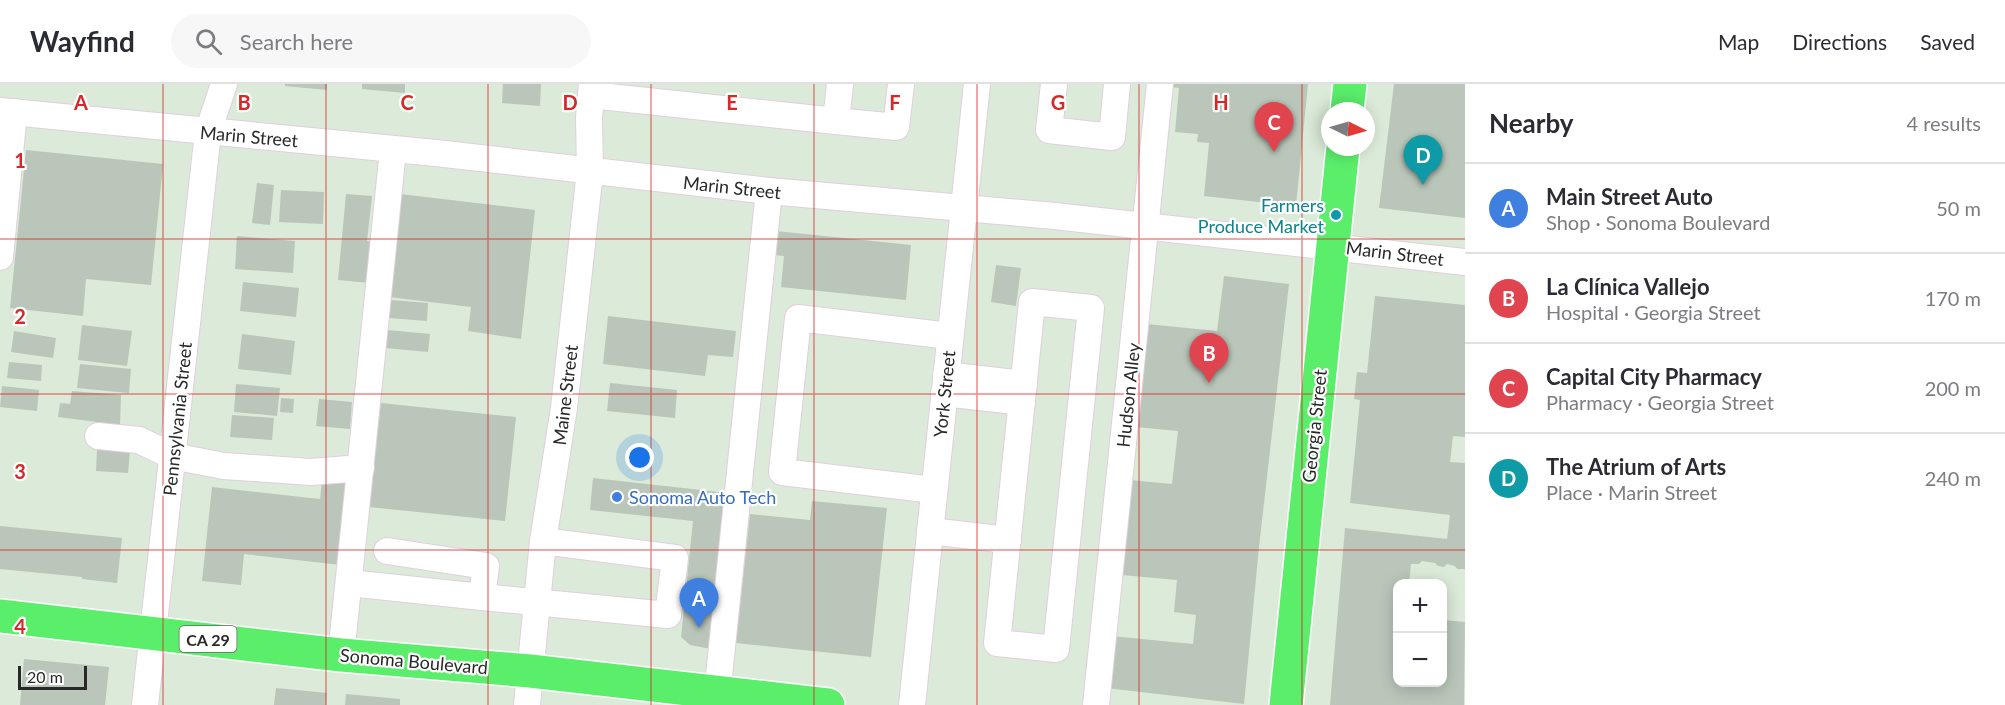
<!DOCTYPE html>
<html lang="en">
<head>
<meta charset="utf-8">
<style>
	:root { --surface:#fff; --page:#f7f7f7; --text:#2b2b33; --muted:#7c7c81; --line:#e1e1e2; --accent:#f739d8 }
	body { margin:0; font-family:Lato,sans-serif; background:var(--page); color:var(--text) }
	.controls { position:absolute; right:18px; bottom:18px; display:grid; overflow:hidden; border-radius:12px; box-shadow:0 3px 15px #0003 }
	.controls button { width:54px; height:54px; display:grid; place-items:center; padding:0; border:0; border-bottom:2px solid var(--line); background:var(--surface); color:var(--text); font:30px sans-serif }
	.compass { position:absolute; left:1321px; top:18px; width:54px; height:54px; border-radius:50%; background:var(--surface); box-shadow:0 3px 15px #0003; rotate:95deg }
	.scale { position:absolute; left:18px; bottom:15px; width:69px; box-sizing:border-box; padding-left:6px; border:3px solid #282828; border-top:0; font-size:16px; line-height:21px; white-space:nowrap; color:#282828; -webkit-text-stroke:4px #fff; paint-order:stroke }
	.you { position:absolute; left:640px; top:374px; width:21px; height:21px; margin:-15px; border:4px solid #fff; border-radius:50%; background:#1a73e8; box-shadow:0 0 0 9px #1a73e833 }
	.badge { display:grid; place-items:center; width:39px; height:39px; border-radius:50%; background:var(--accent); color:#fff; font-size:20px; font-weight:700 }
	.pin { position:absolute; translate:-50% -50px; filter:drop-shadow(0 2px 3px #0008) }
	.pin::after { content:''; position:absolute; top:32px; width:21px; height:18px; background:inherit; clip-path:polygon(0 0,100% 0,50% 100%) }
	.list { margin:0; padding:0; list-style:none }
	h2 { display:flex; justify-content:space-between; align-items:center; height:78px; margin:0; padding:0 24px; font-size:26px }
	h2 small { font-size:20px; font-weight:400; color:var(--muted) }
	.list li { display:grid; grid-template-columns:39px 1fr auto; gap:18px; align-items:center; box-sizing:border-box; height:90px; padding:0 24px; border-top:2px solid var(--line) }
	.list b { display:block; font-size:22px; white-space:nowrap }
	.list p { margin:0; font-size:20px; white-space:nowrap; color:var(--muted) }
	.list em { font-size:20px; font-style:normal; color:var(--muted) }
	.icon { flex:none; width:33px; height:33px; fill:none; stroke:currentColor; stroke-width:2; stroke-linecap:round; stroke-linejoin:round }
	.map { position:relative; flex:none; width:1465px; height:621px; overflow:hidden }
	header { display:flex; align-items:center; gap:36px; box-sizing:border-box; height:84px; padding:0 30px; background:var(--surface); border-bottom:2px solid var(--line) }
	header strong { font-size:28px }
	nav { display:flex; gap:33px; margin-inline-start:auto; font-size:21px }
	.search { width:420px; height:54px; background:var(--page); display:flex; align-items:center; gap:15px; box-sizing:border-box; padding:0 21px; border-radius:33px; color:var(--muted); font-size:22px }
	main { display:flex }
	aside { flex:1; background:var(--surface) }
	.map>svg:first-child { display:block }
	.building { fill:#bac6b9 }
	.lines { fill:none; stroke-linecap:round; stroke-linejoin:round }
	.minor-casing { stroke:#e1cfde; stroke-width:28 }
	.major-casing { stroke:#fff; stroke-width:36 }
	.minor { stroke:#fff; stroke-width:26 }
	.major { stroke:#5aee6b; stroke-width:33 }
	.grid { fill:none; stroke:#d62828; stroke-width:1.5; stroke-opacity:0.55 }
	.culture-dot { fill:#0f9aa8; stroke:#fff; stroke-width:2 }
	.shop-dot { fill:#3f7fe0; stroke:#fff; stroke-width:2 }
	.labels { text-anchor:middle; dominant-baseline:central; stroke-width:4.5; stroke-linejoin:round; paint-order:stroke }
	.shield { fill:#fff; stroke:#686868; stroke-width:1.5 }
	.shield-label { font-size:16px; font-weight:bold; fill:#282828 }
	.street-label { font-size:18px; fill:#282828; stroke:#fff }
	.culture-label { font-size:18px; fill:#0d838f; stroke:#fff; text-anchor:end }
	.shop-label { font-size:18px; fill:#366cbe; stroke:#fff; text-anchor:start }
	.grid-label { font-size:20px; text-anchor:middle; font-weight:bold; fill:#d62828; stroke:#fff; stroke-width:4.5; stroke-linejoin:round; paint-order:stroke }
</style>
</head>
<body>
<header>
<strong>Wayfind</strong>
<div class="search"><svg class="icon" aria-label="search" viewBox="0 0 24 24"><circle cx="10" cy="10" r="6"/><path d="M15 15l6 6"/></svg>Search here</div>
<nav><a>Map</a><a>Directions</a><a>Saved</a></nav>
</header>
<main>
<div class="map">
<svg width="1465" height="621" viewBox="0 0 1465 621">
	<rect width="100%" height="100%" fill="#dbead9"/>
	<!-- building -->
	<g class="building">
		<polygon points="285,0 327,0 327,6 285,2"/>
		<polygon points="362,0 405,0 405,9 362,5"/>
		<polygon points="503,0 541,0 540,22 502,19"/>
		<polygon points="1170,0 1308,0 1296,122 1204,112 1209,59 1197,58 1198,50 1175,48 1179,4 1170,3"/>
		<polygon points="1394,0 1465,0 1465,134 1379,124"/>
		<polygon points="26,66 163,80 151,201 86,195 83,232 10,224"/>
		<polygon points="257,99 274,101 270,141 252,139"/>
		<polygon points="281,106 324,108 323,140 279,138"/>
		<polygon points="346,110 372,112 367,157 376,158 371,199 338,196"/>
		<polygon points="400,110 535,126 521,255 468,247 471,223 389,213"/>
		<polygon points="776,147 911,161 906,216 781,203 784,172 774,171"/>
		<polygon points="237,152 295,157 293,189 235,185"/>
		<polygon points="996,181 1021,184 1016,222 991,218"/>
		<polygon points="1224,192 1289,200 1259,463 1244,620 1106,604 1111,552 1193,560 1196,531 1174,528 1177,496 1122,491 1130,396 1172,400 1178,347 1136,343 1147,240 1217,247"/>
		<polygon points="243,198 299,204 296,233 240,227"/>
		<polygon points="1375,212 1465,221 1465,353 1453,352 1450,378 1465,379 1465,485 1457,485 1455,482 1447,480 1444,483 1438,482 1435,479 1422,477 1419,480 1411,480 1409,500 1398,500 1398,598 1443,598 1443,536 1465,538 1464,621 1330,621 1345,444 1447,455 1450,431 1350,419 1360,316 1354,315 1357,288 1367,289"/>
		<polygon points="391,216 428,219 427,237 389,234"/>
		<polygon points="608,232 736,247 733,273 708,271 705,292 603,280"/>
		<polygon points="82,241 132,247 127,282 78,276"/>
		<polygon points="388,246 430,250 428,268 386,264"/>
		<polygon points="14,247 56,254 53,274 11,268"/>
		<polygon points="242,250 295,257 291,291 238,285"/>
		<polygon points="9,278 42,281 41,297 7,294"/>
		<polygon points="80,280 131,285 129,309 77,304"/>
		<polygon points="610,299 677,306 675,334 607,327"/>
		<polygon points="236,300 280,304 277,332 234,328"/>
		<polygon points="2,302 39,306 37,327 0,323"/>
		<polygon points="72,307 121,311 120,341 58,333 60,319 70,320"/>
		<polygon points="281,314 294,315 293,329 280,328"/>
		<polygon points="319,315 352,318 350,345 316,342"/>
		<polygon points="381,319 516,333 505,437 369,423"/>
		<polygon points="232,331 274,334 272,356 230,353"/>
		<polygon points="97,365 130,367 128,389 96,387"/>
		<polygon points="323,387 351,390 341,481 244,470 241,501 202,497 212,403 320,415"/>
		<polygon points="593,394 728,409 711,565 690,561 681,553 693,437 590,426"/>
		<polygon points="812,417 887,424 871,573 736,559 750,430 810,436"/>
		<polygon points="0,442 122,454 117,499 82,495 82,493 0,485"/>
		<polygon points="24,575 109,583 105,621 20,621"/>
		<polygon points="276,604 327,609 326,621 274,621"/>
		<polygon points="346,610 400,615 400,621 345,621"/>
	</g>
	<g class="lines">
		<!-- minor casing -->
		<g class="minor-casing">
			<g id="minor">
				<polyline points="840,0 836,37 896,43 901,0"/>
				<polyline points="1054,0 1049,46 1112,53 1117,0"/>
				<polyline points="591,11 836,37"/>
				<polyline points="0,27 436,69 769,107 1055,132 1465,178"/>
				<polyline points="0,173 14,28"/>
				<polygon points="1032,218 1091,224 1056,565 997,559"/>
				<polyline points="946,291 1024,300"/>
				<polyline points="944,309 1022,318"/>
				<polyline points="98,352 139,356 172,372 224,382 311,388 361,384"/>
				<polyline points="934,406 782,388 798,234 950,252"/>
				<polyline points="930,447 1008,456"/>
				<polyline points="349,499 482,513 486,482 387,467"/>
				<polyline points="482,513 668,531 675,474 543,457"/>
				<polyline points="341,571 393,66"/>
				<polyline points="145,621 208,48 224,0"/>
				<polyline points="527,621 543,457 564,324 590,87 589,34 592,0"/>
				<polyline points="716,621 769,107"/>
				<polyline points="912,621 977,0"/>
				<polyline points="1096,621 1160,0"/>
			</g>
		</g>
		<!-- major casing -->
		<g class="major-casing">
			<g id="major">
				<polyline points="1347,27 1350,0"/>
				<polyline points="0,532 341,571 530,587 828,621"/>
				<polyline points="1286,621 1343,63"/>
			</g>
		</g>
		<!-- minor -->
		<use href="#minor" class="minor"/>
		<!-- major -->
		<use href="#major" class="major"/>
	</g>
	<!-- grid -->
	<path class="grid" d="M163 0V621M326 0V621M488 0V621M651 0V621M814 0V621M977 0V621M1139 0V621M1302 0V621M0 155H1465M0 310H1465M0 466H1465"/>
	<!-- markers -->
	<circle class="culture-dot" cx="1336" cy="131" r="6"/>
	<circle class="shop-dot" cx="617" cy="413" r="6"/>
	<g class="labels">
		<!-- shield labels -->
		<rect class="shield" x="179.5" y="542" width="57" height="26" rx="4.5"/>
		<g class="shield-label">
			<text x="208" y="555">CA 29</text>
		</g>
		<!-- street labels -->
		<g class="street-label">
			<text transform="translate(249 52) rotate(5)">Marin Street</text>
			<text transform="translate(732 103) rotate(6)">Marin Street</text>
			<text transform="translate(1395 169) rotate(7)">Marin Street</text>
			<text transform="translate(944 310) rotate(-84)">York Street</text>
			<text transform="translate(565 311) rotate(-83)">Maine Street</text>
			<text transform="translate(1128 311) rotate(-84)">Hudson Alley</text>
			<text transform="translate(177 335) rotate(-84)">Pennsylvania Street</text>
			<text transform="translate(1314 342) rotate(-84)">Georgia Street</text>
			<text transform="translate(414 577) rotate(5)">Sonoma Boulevard</text>
		</g>
		<!-- culture labels -->
		<g class="culture-label">
			<text x="1324" y="121">Farmers<tspan x="1324" dy="21">Produce Market</tspan></text>
		</g>
		<!-- shop labels -->
		<g class="shop-label">
			<text x="629" y="413">Sonoma Auto Tech</text>
		</g>
	</g>
	<g class="grid-label">
		<text x="81" y="26">A</text>
		<text x="244" y="26">B</text>
		<text x="407" y="26">C</text>
		<text x="570" y="26">D</text>
		<text x="732" y="26">E</text>
		<text x="895" y="26">F</text>
		<text x="1058" y="26">G</text>
		<text x="1221" y="26">H</text>
		<text x="20" y="84">1</text>
		<text x="20" y="240">2</text>
		<text x="20" y="395">3</text>
		<text x="20" y="550">4</text>
	</g>
</svg>
<div class="controls">
<button>+</button>
<button>−</button>
</div>
<svg class="compass" viewBox="-18 -18 36 36"><path d="M0-13l5 13h-10z" fill="#e53935"/><path d="M0 13l5-13h-10z" fill="#7c7c81"/></svg>
<div class="scale">20 m</div>
<div class="you"></div>
<div class="pin badge" style="left:699px;top:544px;background:#3f7fe0">A</div>
<div class="pin badge" style="left:1209px;top:299px;background:#e0444e">B</div>
<div class="pin badge" style="left:1274px;top:68px;background:#e0444e">C</div>
<div class="pin badge" style="left:1423px;top:101px;background:#0f9aa8">D</div>
</div>
<aside>
<h2>Nearby<small>4 results</small></h2>
<ul class="list">
<li><span class="badge" style="background:#3f7fe0">A</span><div><b>Main Street Auto</b><p>Shop · Sonoma Boulevard</p></div><em>50 m</em></li>
<li><span class="badge" style="background:#e0444e">B</span><div><b>La Clínica Vallejo</b><p>Hospital · Georgia Street</p></div><em>170 m</em></li>
<li><span class="badge" style="background:#e0444e">C</span><div><b>Capital City Pharmacy</b><p>Pharmacy · Georgia Street</p></div><em>200 m</em></li>
<li><span class="badge" style="background:#0f9aa8">D</span><div><b>The Atrium of Arts</b><p>Place · Marin Street</p></div><em>240 m</em></li>
</ul>
</aside>
</main>
</body>
</html>
